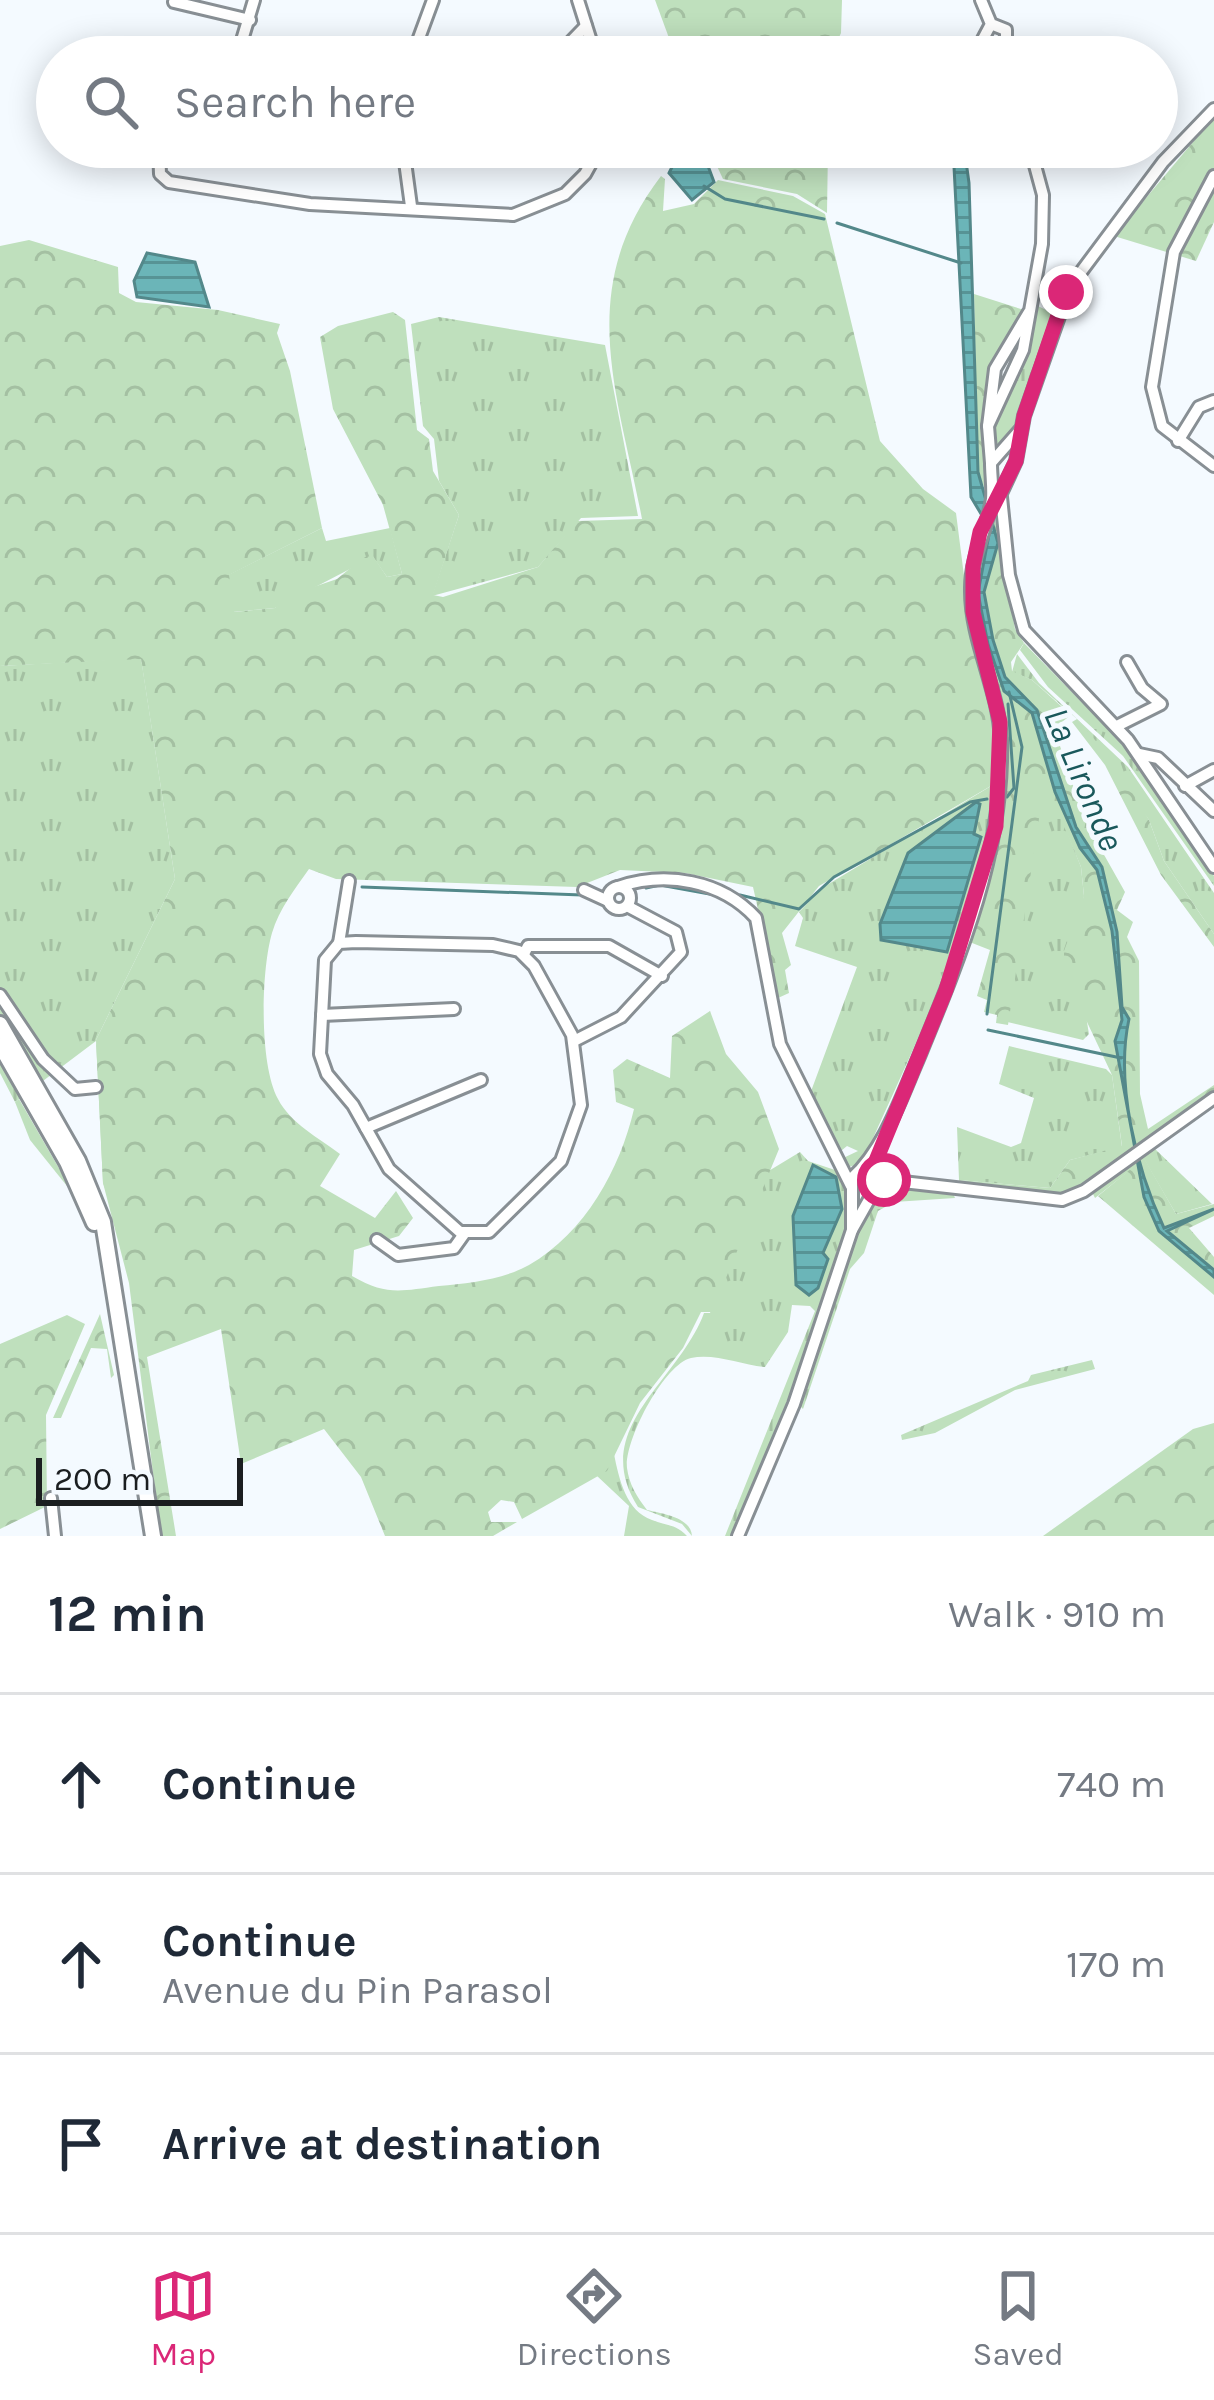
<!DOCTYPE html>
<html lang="en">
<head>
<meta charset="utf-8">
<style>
	:root { --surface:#fff; --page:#f2f2f3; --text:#1f2937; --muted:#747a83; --line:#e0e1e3; --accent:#db2777 }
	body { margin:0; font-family:Karla,sans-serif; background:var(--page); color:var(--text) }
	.scale { position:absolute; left:36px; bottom:30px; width:207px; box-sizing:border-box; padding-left:12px; border:6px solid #1b1e20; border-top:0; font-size:33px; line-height:42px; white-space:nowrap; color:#1b1e20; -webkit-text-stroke:9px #f4faff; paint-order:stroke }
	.stop { position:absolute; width:36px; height:36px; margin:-27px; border:9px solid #db2777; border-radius:50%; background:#fff }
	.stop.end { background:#db2777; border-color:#fff; box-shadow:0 3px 12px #0008 }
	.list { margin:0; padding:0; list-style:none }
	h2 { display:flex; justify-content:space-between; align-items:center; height:156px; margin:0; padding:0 48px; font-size:51px }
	h2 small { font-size:39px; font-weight:400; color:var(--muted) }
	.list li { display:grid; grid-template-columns:78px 1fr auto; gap:36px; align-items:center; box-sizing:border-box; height:180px; padding:0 48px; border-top:3px solid var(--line) }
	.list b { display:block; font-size:45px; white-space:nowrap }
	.list p { margin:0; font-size:39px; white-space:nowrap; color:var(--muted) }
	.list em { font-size:39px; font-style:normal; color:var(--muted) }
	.icon { flex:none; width:66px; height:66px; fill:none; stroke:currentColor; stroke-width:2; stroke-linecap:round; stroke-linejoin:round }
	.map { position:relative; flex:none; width:1214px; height:1536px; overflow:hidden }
	.search { position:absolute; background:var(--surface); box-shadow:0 6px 30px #0003; left:36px; right:36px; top:36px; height:132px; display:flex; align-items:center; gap:30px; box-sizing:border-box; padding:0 42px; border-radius:66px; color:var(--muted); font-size:45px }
	.sheet { height:696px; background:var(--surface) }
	nav { display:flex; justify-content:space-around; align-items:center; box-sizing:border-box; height:168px; border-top:3px solid var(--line); background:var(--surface); font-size:33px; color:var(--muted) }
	nav a { display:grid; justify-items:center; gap:6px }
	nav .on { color:var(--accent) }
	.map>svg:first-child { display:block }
	.grass { fill:url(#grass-tufts) }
	.forest { fill:url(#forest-crowns) }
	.water { fill:url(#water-rules); stroke:#53888a; stroke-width:3 }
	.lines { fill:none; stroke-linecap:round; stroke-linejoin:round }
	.stream { stroke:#53888a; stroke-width:3 }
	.minor-casing { stroke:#888f94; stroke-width:16 }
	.major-casing { stroke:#888f94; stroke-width:20 }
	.minor { stroke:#fff; stroke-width:10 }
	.major { stroke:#fff; stroke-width:14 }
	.route { stroke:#db2777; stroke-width:15 }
	.labels { text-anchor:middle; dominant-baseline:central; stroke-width:10; stroke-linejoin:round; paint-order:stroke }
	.water-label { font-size:36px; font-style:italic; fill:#19585b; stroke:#f4faff }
</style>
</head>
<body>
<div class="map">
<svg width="1214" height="1536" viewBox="0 0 1214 1536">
	<defs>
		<pattern id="grass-tufts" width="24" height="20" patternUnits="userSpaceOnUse" patternTransform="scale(3)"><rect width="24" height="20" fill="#bfe0bd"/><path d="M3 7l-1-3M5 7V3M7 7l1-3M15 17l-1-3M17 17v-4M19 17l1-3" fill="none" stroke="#a4c0a2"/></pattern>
		<pattern id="forest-crowns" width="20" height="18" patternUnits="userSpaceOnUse" patternTransform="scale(3)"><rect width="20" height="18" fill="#bfe0bd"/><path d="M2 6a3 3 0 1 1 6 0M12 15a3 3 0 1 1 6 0" fill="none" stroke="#a4c0a2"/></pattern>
		<pattern id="water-rules" width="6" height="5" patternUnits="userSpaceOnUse" patternTransform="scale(3)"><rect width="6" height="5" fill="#6bb5b8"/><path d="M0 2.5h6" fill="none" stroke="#579395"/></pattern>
	</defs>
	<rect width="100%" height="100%" fill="#f4faff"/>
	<!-- grass -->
	<g class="grass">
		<polygon points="1038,306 1052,313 1014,436 998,445 992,443 992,425 1021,371"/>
		<polygon points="439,317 605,345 638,516 581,518 538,567 432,596 459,515 439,481 434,439 423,426 411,324"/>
		<polygon points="322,528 326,541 390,528 402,574 387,577 373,557 275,608 233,612 228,575"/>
		<polygon points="1024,643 1136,758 1214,876 1214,886 1123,756 1048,687 1020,650"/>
		<polygon points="1017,654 1039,683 1128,767 1214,893 1214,934 1164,861 1149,820 1077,719 1032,680 1012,672"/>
		<polygon points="141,658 175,879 96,1040 137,1274 103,1183 96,1041 15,1102 0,1073 0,666"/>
		<path d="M996 783C980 919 916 1040 862 1163L849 1167 839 1160 858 1151 847 1146 836 1155 810 1094 857 967 795 946 803 918 799 912 822 888Z"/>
		<polygon points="1056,804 1081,867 1084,896 1076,957 1089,1034 1083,1040 999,1020 1035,809"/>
		<polygon points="1009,1046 1106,1069 1112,1075 1122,1147 1070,1160 1050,1188 959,1180 957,1127 1011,1147 1021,1143 1034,1098 999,1084"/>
		<polygon points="1153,1147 1212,1204 1176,1214 1144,1159 1095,1198 1091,1190"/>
		<path d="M800 1152 808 1161 838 1171 851 1202 840 1252 792 1397 733 1536H725L815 1311 810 1306 792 1305 788 1332 765 1367C741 1365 715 1353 691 1358 664 1364 624 1441 627 1468 629 1484 637 1497 647 1510 665 1514 691 1518 692 1536L682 1524 638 1507C588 1428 678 1383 704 1313H710L767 1172Z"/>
		<polygon points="897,1189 953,1193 955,1198 894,1202 878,1211 864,1253 850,1269 803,1409 799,1405 859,1226 870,1203"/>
		<polygon points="1092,1360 1095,1369 1015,1390 935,1433 902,1440 901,1435 1028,1381 1031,1375"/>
		<path d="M614 1454C619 1479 626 1511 652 1520 667 1526 676 1524 687 1536H624L629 1506 596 1475Z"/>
	</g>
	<!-- forest -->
	<g class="forest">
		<polygon points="655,0 842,0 841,33 830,57 676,57"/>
		<polygon points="1214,117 1214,222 1196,261 1114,236"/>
		<polygon points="708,147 828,147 827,213 797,194 723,179"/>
		<path d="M661 176 665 179 663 211 694 204 718 180 793 196 825 214 880 441 923 489 956 513 970 623 995 718 996 783 819 886 782 933 791 965 785 970 789 993 778 998 753 887 685 873 620 870 577 887 336 879 309 869C295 889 279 909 272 933 261 971 259 1064 278 1099 290 1123 319 1138 340 1154L320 1186 375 1218 396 1191 413 1218 399 1236 354 1250 352 1276C387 1296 400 1291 439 1286 469 1283 502 1280 529 1265 585 1233 620 1169 634 1109L616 1102 613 1070 627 1059 670 1078 672 1036 710 1011 726 1054 758 1092 779 1149 712 1312H701L683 1348 640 1403 607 1471 522 1519 514 1502 501 1500 488 1512 491 1522H517L493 1536H385L361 1477 324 1429 241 1464 221 1329 147 1357 176 1536H161L129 1283 103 1183 96 1040 175 879 141 659 0 666V246L29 240 118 267 119 293 136 302 218 310 280 324 277 333 290 371 322 528 229 575 234 612 275 608 290 595 337 579 364 557 373 556 387 577 402 574 383 505 333 409 320 337 338 326 393 312 405 320 417 430 429 439 433 471 459 515 433 595 443 597 538 567 577 521 642 519C618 392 574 290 661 176Z"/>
		<polygon points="974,294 1024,310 987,385 990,502 978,472"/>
		<path d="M995 519 1015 629 1024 643 1011 662 1012 671 1032 680 1071 715 1054 728 1085 821 1125 892 1117 910 1133 922 1127 937 1139 961 1140 1094 1148 1129 1214 1085V1092L1070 1196 962 1190 959 1180 1050 1188 1070 1160 1122 1146 1112 1075 1087 1022 1064 994V951L1084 896 1081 867 1055 805 1040 812 1008 1025 996 1023 997 1015 984 1012 987 1000 977 996 990 950 967 941C988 874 1008 814 1005 743 1001 663 954 596 995 519Z"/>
		<polygon points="1077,719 1119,768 1149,820 1164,861 1214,934 1214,947 1161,875 1105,765 1072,722"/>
		<polygon points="19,1099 75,1196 30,1140 15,1102"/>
		<polygon points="1144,1158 1176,1214 1214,1204 1214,1216 1189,1228 1214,1257 1214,1295 1098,1196"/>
		<polygon points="100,1314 114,1375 111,1378 107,1349 91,1348 61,1418 53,1418"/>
		<polygon points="67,1315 85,1324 46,1415 47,1506 0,1529 0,1344"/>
		<polygon points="1214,1423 1214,1536 1043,1536 1193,1429"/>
	</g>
	<!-- water -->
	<g class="water">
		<polygon points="682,147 701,147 714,182 692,200 669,173"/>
		<path d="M953 147H964L969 183 978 472 998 543 984 592 993 640 1005 677 1037 710 1076 827 1102 867 1117 932 1122 1007 1129 1019C1115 1083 1136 1168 1164 1228L1214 1209 1167 1231 1214 1270V1277L1159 1231 1144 1197 1115 1041 1122 1020 1112 931 1097 870 1080 848 1055 792 1032 713 1004 691 988 644 978 593 990 529 971 497Z"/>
		<polygon points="147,253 195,262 209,307 137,297 134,281"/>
		<polygon points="976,802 980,804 974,834 981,837 947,952 881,940 880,924 908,853"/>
		<polygon points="813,1165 836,1177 842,1209 823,1253 828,1259 818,1288 809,1295 796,1285 793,1216"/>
	</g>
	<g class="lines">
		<!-- stream -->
		<g class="stream">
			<polyline points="704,186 725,199 824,219"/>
			<polyline points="837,223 961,263"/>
			<polyline points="1007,797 1014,788 1008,704"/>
			<polyline points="362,887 582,895"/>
			<polyline points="646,888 660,885 715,895"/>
			<polyline points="740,895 799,909 834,877 970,802 987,799"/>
			<polyline points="987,1014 1022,747 1009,692"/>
			<polyline points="988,1030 1121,1058"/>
		</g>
		<!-- minor casing -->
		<g class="minor-casing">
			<g id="minor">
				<polyline points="578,0 596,57"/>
				<polyline points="981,0 991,24 1006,30 1006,42 998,48 983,39 991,24"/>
				<polyline points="174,2 250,20"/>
				<polyline points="237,57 254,0"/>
				<polyline points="412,57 433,0"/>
				<polyline points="556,57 586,26"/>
				<polyline points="159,147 160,174 169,182 310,204 513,215 565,194 585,174 600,147"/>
				<polyline points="403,147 411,206"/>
				<polyline points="1214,176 1174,252 1152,387 1162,426 1214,466"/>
				<polyline points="1029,312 995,369 988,426 1023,350 1042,244 1043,195 1030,147"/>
				<polyline points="988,426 991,463"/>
				<polyline points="1178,441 1199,407 1214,401"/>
				<polyline points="1001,497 1009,575 1024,630 1128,740 1214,867"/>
				<polyline points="997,502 1016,461 1024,416 1069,288 1163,162 1214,109"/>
				<polyline points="1117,726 1161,704 1142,688 1127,662"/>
				<polyline points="1139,754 1158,758 1214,811"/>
				<polyline points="1185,786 1214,770"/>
				<path d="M618 887C666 871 721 880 756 918L780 1044 851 1186"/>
				<circle cx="619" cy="898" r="11"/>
				<polyline points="584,890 608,901"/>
				<polygon points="356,942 493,945 519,951 534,966 572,1035 581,1105 561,1161 489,1232 460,1232 389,1169 353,1105 327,1074 320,1054 325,960 339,943"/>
				<polyline points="339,943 349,881"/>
				<polyline points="524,954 528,946 609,946 662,976"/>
				<polyline points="0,995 43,1059 75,1089 96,1087"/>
				<polyline points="322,1015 454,1009"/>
				<polyline points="574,1041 621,1017 681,952 676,932 627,906"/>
				<polyline points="366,1128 481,1080"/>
				<polyline points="876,1179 1062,1200 1084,1191 1214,1098"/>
				<path d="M852 1230V1178C884 1149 901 1098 918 1059 960 957 1004 852 1001 741 999 688 970 641 971 588 971 556 987 530 992 499 993 487 991 475 991 463L1020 430"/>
				<polyline points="377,1240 398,1255 454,1248 464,1234"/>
				<polyline points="51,1498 55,1536"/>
				<polyline points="738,1536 794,1404 852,1230 875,1189 878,1154"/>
			</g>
		</g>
		<!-- major casing -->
		<g class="major-casing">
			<g id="major">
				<polyline points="0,1024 78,1161 103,1222 153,1536"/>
				<polyline points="0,1045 67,1162 94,1223"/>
			</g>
		</g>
		<!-- minor -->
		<use href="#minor" class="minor"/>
		<!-- major -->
		<use href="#major" class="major"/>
	</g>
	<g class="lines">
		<!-- route -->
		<polyline class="route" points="884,1180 874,1177 875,1163 946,990 996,826 1000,722 973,612 973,566 980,532 1016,461 1024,416 1066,292"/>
	</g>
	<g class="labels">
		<!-- water labels -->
		<g class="water-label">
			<text transform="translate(1084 779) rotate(67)">La Lironde</text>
		</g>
	</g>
</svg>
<div class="scale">200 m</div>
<div class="stop" style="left:884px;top:1180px"></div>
<div class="stop end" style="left:1066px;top:292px"></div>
<div class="search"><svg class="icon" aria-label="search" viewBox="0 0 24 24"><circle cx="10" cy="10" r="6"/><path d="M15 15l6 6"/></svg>Search here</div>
</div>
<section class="sheet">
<h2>12 min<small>Walk · 910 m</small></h2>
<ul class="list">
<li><svg class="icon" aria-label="ahead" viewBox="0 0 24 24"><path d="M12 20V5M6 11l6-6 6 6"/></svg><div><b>Continue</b></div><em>740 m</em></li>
<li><svg class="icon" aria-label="ahead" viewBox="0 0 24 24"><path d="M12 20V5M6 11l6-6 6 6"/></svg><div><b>Continue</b><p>Avenue du Pin Parasol</p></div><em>170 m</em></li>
<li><svg class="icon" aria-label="arrive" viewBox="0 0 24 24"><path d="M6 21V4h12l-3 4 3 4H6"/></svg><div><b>Arrive at destination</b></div></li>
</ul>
</section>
<nav>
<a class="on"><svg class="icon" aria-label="map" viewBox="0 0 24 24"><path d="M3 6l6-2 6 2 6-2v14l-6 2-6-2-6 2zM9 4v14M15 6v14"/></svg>Map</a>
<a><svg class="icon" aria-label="directions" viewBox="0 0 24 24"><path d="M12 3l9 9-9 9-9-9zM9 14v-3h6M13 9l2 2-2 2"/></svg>Directions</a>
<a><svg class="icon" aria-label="saved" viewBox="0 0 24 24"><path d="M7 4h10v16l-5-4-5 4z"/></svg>Saved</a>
</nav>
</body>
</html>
